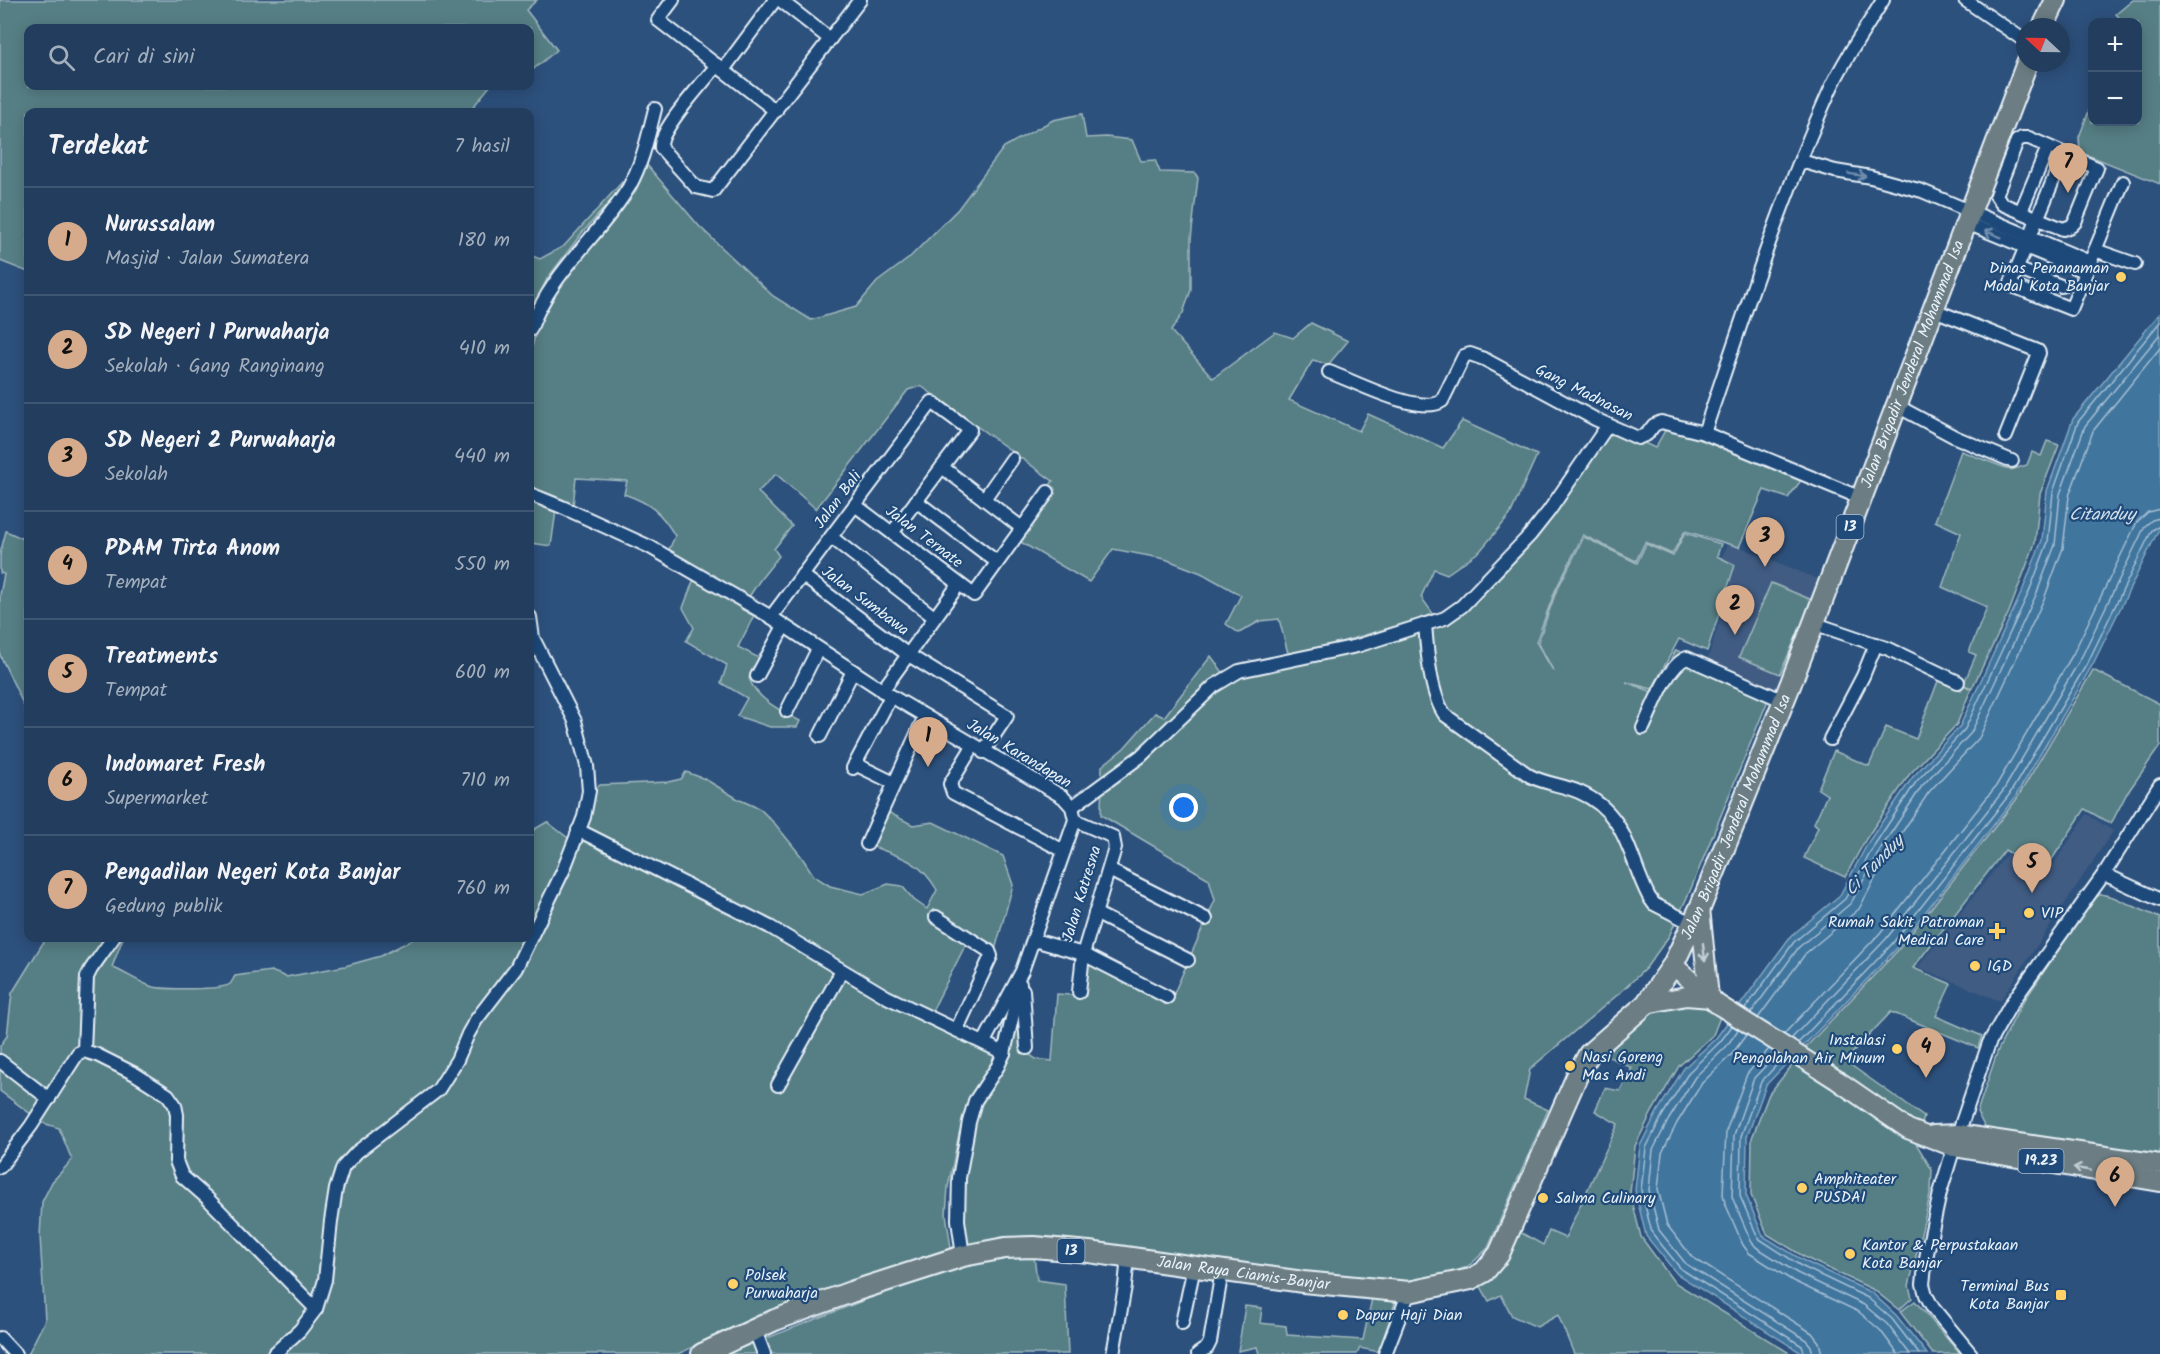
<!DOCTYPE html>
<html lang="id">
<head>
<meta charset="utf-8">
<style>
	:root { --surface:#223d5e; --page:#2e4867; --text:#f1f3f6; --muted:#a2aebc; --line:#3f5673; --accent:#d6ab8b }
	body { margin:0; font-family:Kalam,sans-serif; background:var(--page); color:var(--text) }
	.controls { position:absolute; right:18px; top:18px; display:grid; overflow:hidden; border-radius:12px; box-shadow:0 3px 15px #0003 }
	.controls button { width:54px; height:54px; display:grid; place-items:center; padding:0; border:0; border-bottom:2px solid var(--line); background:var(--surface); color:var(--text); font:30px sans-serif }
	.compass { position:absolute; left:2016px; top:18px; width:54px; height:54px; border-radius:50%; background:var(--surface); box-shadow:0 3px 15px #0003; rotate:292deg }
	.you { position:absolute; left:1184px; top:808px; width:21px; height:21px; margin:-15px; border:4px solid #fff; border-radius:50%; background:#1a73e8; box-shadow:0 0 0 9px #1a73e833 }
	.badge { display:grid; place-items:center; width:39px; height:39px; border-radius:50%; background:var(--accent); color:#111; font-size:20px; font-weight:700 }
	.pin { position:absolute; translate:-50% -50px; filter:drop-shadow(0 2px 3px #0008) }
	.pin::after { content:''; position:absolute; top:32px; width:21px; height:18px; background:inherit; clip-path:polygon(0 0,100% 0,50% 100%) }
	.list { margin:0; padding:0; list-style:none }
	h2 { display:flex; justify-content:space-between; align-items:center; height:78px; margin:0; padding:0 24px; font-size:26px }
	h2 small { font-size:20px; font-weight:400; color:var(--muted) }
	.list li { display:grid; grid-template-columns:39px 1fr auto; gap:18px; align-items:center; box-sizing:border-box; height:108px; padding:0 24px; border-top:2px solid var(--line) }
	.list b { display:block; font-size:22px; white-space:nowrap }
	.list p { margin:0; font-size:20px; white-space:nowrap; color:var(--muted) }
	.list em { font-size:20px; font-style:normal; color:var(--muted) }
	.icon { flex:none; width:33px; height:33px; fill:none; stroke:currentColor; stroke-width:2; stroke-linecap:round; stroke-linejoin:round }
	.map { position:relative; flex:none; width:2160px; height:1354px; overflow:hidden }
	.search { position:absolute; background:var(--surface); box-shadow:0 3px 15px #0003; left:24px; top:24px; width:510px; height:66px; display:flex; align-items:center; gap:15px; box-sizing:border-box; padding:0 21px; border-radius:12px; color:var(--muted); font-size:22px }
	.panel { position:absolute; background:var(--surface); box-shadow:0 3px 15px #0003; left:24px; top:108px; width:510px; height:834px; border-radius:12px }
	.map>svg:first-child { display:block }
	.built { fill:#415c83 }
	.green { fill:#577f85; stroke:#a0b8be; stroke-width:1.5 }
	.water { fill:#40749d; stroke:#83a6c1; stroke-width:1.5 }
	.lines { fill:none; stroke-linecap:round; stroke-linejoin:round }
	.shore { stroke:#a5bfd4; stroke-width:1.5 }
	.minor-casing { stroke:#e8f1f8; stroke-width:16 }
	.primary-casing { stroke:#e8f1f8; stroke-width:22 }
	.trunk-casing { stroke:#e8f1f8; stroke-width:24 }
	.minor { stroke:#1f4a7a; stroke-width:12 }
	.primary { stroke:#6c7e84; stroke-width:18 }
	.trunk { stroke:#6c7e84; stroke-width:20 }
	.oneway { stroke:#6f8dac }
	.oneway2 { stroke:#c3ced5 }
	.poi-dot { fill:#ffd166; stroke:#1f4a7a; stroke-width:2 }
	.labels { text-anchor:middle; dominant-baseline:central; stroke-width:4.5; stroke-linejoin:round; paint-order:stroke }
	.shield { fill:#1f4a7a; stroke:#acbfd2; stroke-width:1.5 }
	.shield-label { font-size:15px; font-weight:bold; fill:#e8f1f8 }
	.poi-label { font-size:16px; fill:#e8f1f8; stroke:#1f4a7a; text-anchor:start }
	.street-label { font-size:16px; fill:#e8f1f8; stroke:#1f4a7a }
	.water-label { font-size:18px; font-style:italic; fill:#cfdeea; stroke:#1f4a7a }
</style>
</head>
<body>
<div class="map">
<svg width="2160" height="1354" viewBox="0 0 2160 1354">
	<rect width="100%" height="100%" fill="#2d517d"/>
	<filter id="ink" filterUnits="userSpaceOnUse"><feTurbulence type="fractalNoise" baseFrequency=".0167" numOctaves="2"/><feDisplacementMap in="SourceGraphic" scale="12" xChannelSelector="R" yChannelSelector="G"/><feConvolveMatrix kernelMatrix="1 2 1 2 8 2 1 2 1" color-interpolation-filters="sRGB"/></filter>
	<g filter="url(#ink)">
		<!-- built -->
		<g class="built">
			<polygon points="1728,542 1820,580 1779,696 1707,663 1735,566 1721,560"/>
			<polygon points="2087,814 2113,831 2000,1001 1918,967 2007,854 2045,877"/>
		</g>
		<!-- green -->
		<g class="green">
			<polygon points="0,0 537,0 526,10 557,50 530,72 530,28 28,28 28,86 490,86 469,112 28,112 28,272 0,261"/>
			<polygon points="2133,0 2160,0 2160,184 2080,152 2079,137 2092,103 2092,122 2138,122 2138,22 2123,22 2116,14"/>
			<path d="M1082 114 1086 138 1106 137 1132 140 1141 161 1155 160 1160 172 1195 173 1198 178 1191 239V290L1183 313 1171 331 1213 378 1275 332 1293 338 1311 323 1348 341 1328 365 1313 360 1289 400 1359 431 1368 414 1443 448 1462 421 1537 455 1510 515 1480 551 1447 574 1434 569 1421 597 1434 615 1289 657 1279 619 1260 621 1239 633 1226 624 1241 595 1201 573 1165 559 1113 549 1089 582 1012 537 1053 481 921 386 908 390 816 509 776 474 758 492 792 526 774 549 779 556 760 580 741 609 754 616 738 647 759 658 749 678C756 699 781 711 800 721L797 727H770L737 716 747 698 721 683 727 665 686 641 694 628 683 608 695 576 665 559 675 536C661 512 650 503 624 494L627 481 576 478 573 506 556 511 551 546 531 543 530 354 536 332 557 288 618 213 647 165 699 226 773 296 811 320 856 307 877 282 908 259 958 209 1004 147 1053 120Z"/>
			<polygon points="622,182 625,185 581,234 547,279 530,315 530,255 540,259 564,246"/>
			<path d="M1671 420 1802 479 1788 498 1764 490 1739 547 1685 531 1672 554 1645 542 1636 561 1583 535 1555 591 1536 642 1554 672 1538 642 1556 592 1584 537 1637 563 1646 544 1673 556 1685 533 1721 544 1717 556 1735 565 1707 651 1679 639 1652 689 1626 682 1653 692 1676 650 1771 693 1690 891 1669 936 1646 968 1622 991 1530 1069 1524 1099 1548 1110 1488 1248C1482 1253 1477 1259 1471 1264 1455 1275 1420 1280 1401 1281 1361 1284 1309 1274 1270 1267 1213 1259 1156 1250 1098 1243 1056 1237 1004 1228 965 1252L961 1178 972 1123 1017 1013H1022V1049L1036 1059 1052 1061 1057 994 1086 996 1088 961 1171 1000 1215 900 1209 879 1101 815 1102 766 1124 748 1155 713 1164 717 1211 656 1230 682 1241 676 1359 651 1465 609 1534 539 1612 428 1655 448Z"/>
			<polygon points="2047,441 2059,445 2040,494 2035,543 2009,612 1972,688 1964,685 1971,689 1957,724 1909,775 1866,839 1845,877 1804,858 1818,827 1814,823 1827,795 1818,789 1834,751 1869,766 1886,727 1916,739 1938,681 1961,690 1976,655 1969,652 1987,607 1942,587 1961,533 1935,521 1961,451 2011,470 2027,465 2032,452 2041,456"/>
			<polygon points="6,531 28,541 28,746 25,708 0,655 0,595 4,574 0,573 0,554"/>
			<polygon points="1771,583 1812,600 1780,674 1739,657"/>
			<polygon points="2093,670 2160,704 2160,746 2126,795 2111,824 2085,809 2043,873 2005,850 1913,968 1951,984 1936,1016 1982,1036 1978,1048 1891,1012 1845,1061 1924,1117 1921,1127 1803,1050 1898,950 2016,800"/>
			<path d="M686 772 705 779 738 799 760 809 776 825 801 856 814 876 830 886 863 894 888 884 902 886 914 900 927 909 937 890C920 860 901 857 871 846L884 810 913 825 933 822 1003 856 1013 885 994 954 967 942 928 1019 997 1052 969 1103 959 1134 948 1187 946 1214 951 1248C858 1278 766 1311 678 1354H28L45 1320 40 1236 42 1202 52 1182 72 1160 59 1128 43 1123 0 1091V1046L7 1036 12 993 46 938H123L112 967C125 973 137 981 150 986 160 990 223 990 230 984 232 982 233 979 235 976L271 971 286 977 345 966 381 956 415 938H530V832L547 822 576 844 593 791 600 785 668 782 681 779Z"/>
			<polygon points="2101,894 2113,897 2160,918 2160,1155 1986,1130 1977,1112 1998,1050 2020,1007 2093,899"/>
			<polygon points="1703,1003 1720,1017 1713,1035 1679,1066 1652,1112 1635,1146 1630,1193 1641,1237 1674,1282 1791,1354 1574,1354 1558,1315 1537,1327 1512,1316 1501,1295 1489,1301 1480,1285 1499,1269 1520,1232 1543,1245 1549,1231 1565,1238 1618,1124 1595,1111 1605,1088 1620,1091 1632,1068 1603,1054 1642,1015 1669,1004"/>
			<polygon points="1794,1063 1896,1133 1914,1140 1932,1170 1931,1191 1909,1286 1912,1298 1899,1310 1874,1290 1806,1258 1767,1234 1751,1195 1752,1138 1769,1094"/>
			<polygon points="1005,1254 1034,1256 1037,1280 1065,1284 1068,1354 726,1354 911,1282"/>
			<polygon points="1372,1298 1396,1300 1379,1352 1360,1348 1357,1354 1259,1354 1257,1347 1238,1351 1245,1306 1262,1308 1260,1323 1286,1326 1287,1335 1363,1340"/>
			<polygon points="1915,1301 1960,1354 1933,1354 1900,1312"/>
		</g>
		<!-- water -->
		<polygon class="water" points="2160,313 2160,527 2093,664 2014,799 1897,948 1766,1085 1747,1137 1746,1195 1763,1236 1804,1261 1872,1293 1896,1315 1927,1354 1803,1354 1677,1274 1646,1236 1635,1190 1640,1146 1657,1112 1684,1068 1716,1038 1790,937 1840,895 1869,841 1912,778 1960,726 2023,589 2042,540 2047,491 2073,419"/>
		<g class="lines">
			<!-- shore -->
			<g class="shore">
				<polyline points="1745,1009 1794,942 1845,899 1875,844 1916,782 1965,729 2029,592 2048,542 2053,492 2078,422 2160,322"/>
				<polyline points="1751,1013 1799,947 1851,903 1881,848 1922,786 1971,733 2036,595 2055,545 2060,494 2085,426 2160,334"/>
				<polyline points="1758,1018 1806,953 1859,909 1889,852 1929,792 1979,738 2044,599 2063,548 2069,496 2093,431 2160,348"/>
				<polyline points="1732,1026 1720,1042 1689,1072 1662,1116 1646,1148 1641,1190 1652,1233 1681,1269 1802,1346 1805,1354"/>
				<polyline points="1738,1030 1726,1047 1695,1077 1669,1119 1653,1150 1649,1190 1659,1230 1686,1264 1806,1340 1811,1346 1813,1354"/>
				<polyline points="1784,1034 1880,933 1996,786 2073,654 2137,522 2148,512 2160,509"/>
				<polyline points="1746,1035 1732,1054 1702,1083 1677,1123 1662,1153 1658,1189 1667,1225 1692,1257 1812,1333 1819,1342 1822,1354"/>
				<polyline points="1791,1039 1886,939 2003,791 2081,658 2145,526 2152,520 2160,518"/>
				<polyline points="1798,1043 1892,944 2009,795 2088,662 2152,530 2160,526"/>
				<polyline points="1769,1049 1747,1074 1726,1131 1723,1194 1725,1203 1743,1245 1749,1253 1793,1281 1859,1312 1880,1330 1898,1354"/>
				<polyline points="1777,1054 1754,1078 1734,1135 1732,1197 1751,1241 1756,1247 1797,1273 1864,1305 1887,1324 1910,1354"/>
				<polyline points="1783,1058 1761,1082 1741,1136 1740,1196 1758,1238 1801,1266 1868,1298 1892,1319 1919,1354"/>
			</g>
			<!-- minor casing -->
			<g class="minor-casing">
				<g id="minor">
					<polyline points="673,0 658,20 776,111"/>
					<polyline points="780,0 830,39"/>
					<polyline points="1965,0 2025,41"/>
					<path d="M717 65C705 81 658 130 661 148L696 187 713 191 860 0"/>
					<polyline points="723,70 775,0"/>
					<polygon points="2022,138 2029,138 2097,168 2075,222 2071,226 2063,229 2002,204 1996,195 2017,141"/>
					<polyline points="2064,154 2010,285 2071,309 2123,182"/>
					<polyline points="1801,161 1835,171 1871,177 1922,191 2090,262"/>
					<polyline points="2021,211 2048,147"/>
					<polyline points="1967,223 2086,272"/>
					<polyline points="2095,250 2135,264"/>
					<polyline points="2017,269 2061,286"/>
					<polyline points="1934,310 2038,351 2039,353 2006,436"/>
					<path d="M530 330C552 270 598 238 629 187 643 162 648 136 655 109"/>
					<path d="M1329 372C1354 381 1420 416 1442 401L1464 356 1470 354 1484 359 1595 419 1638 438 1647 434 1654 425 1661 422 1704 433 1861 498"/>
					<polyline points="1897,406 1955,437 2012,461"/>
					<path d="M1704 433C1743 318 1780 201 1830 90 1844 59 1865 30 1883 0"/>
					<polyline points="942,467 1022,528"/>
					<polyline points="530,494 562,507 650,547 771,617 891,696 1063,797 1072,807 1075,820 1022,971 984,1042"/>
					<polyline points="984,499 1012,459"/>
					<polyline points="916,501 997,562"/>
					<polyline points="855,505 974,595 1048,492"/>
					<polyline points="831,537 934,617"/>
					<polyline points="802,575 907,654 1007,716 983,752"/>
					<polyline points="771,617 932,402 970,430 892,533"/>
					<polyline points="1813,623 1889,649 1958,682"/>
					<path d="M1425 624C1427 650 1430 694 1445 715L1530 776C1546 784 1563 785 1579 792 1628 813 1628 857 1649 897L1654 904 1693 924"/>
					<polyline points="757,676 784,626"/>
					<polyline points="882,691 959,584"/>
					<polyline points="787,711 818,649"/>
					<path d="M1643 728C1652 710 1667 665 1687 658L1784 701"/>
					<polyline points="820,736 853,671"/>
					<polyline points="1830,739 1863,676 1876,644"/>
					<polyline points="973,746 950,784 953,793 1064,851"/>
					<polyline points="855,764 894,783"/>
					<polyline points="853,768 891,696"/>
					<polyline points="1072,807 1141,756 1214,686 1239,671 1357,646 1445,618 1462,606 1530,535 1549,511 1608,425"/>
					<polyline points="578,830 770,927 887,997 1004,1053"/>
					<polyline points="867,844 925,716"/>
					<polyline points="1109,870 1206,919"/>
					<polyline points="2104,874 2160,900"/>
					<polyline points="1095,913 1188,960"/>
					<polyline points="936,917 989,951 991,956 957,1029"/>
					<polyline points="1034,940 1083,954 1115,848 1113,837 1075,820"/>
					<polyline points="1023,990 1027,1048"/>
					<polyline points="1079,992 1083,954 1167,997"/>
					<polyline points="84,1051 87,977 91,969 113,938"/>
					<polyline points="0,1061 49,1099"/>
					<polyline points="778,1085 842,971"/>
					<polyline points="0,1167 31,1126 78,1053 84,1051 97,1055 135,1074 168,1095 175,1105 177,1115 176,1161 182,1176 207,1198 316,1309"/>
					<polyline points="963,1256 958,1220 959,1178 969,1122 975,1101 998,1066 1004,1053 1020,984"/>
					<polyline points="1182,1323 1194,1267"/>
					<polyline points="754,1328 764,1354"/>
					<polyline points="0,1338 15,1354"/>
					<polyline points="274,1354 300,1330 316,1309 325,1280 331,1221 336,1189 343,1167 357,1152 438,1090 457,1060 468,1034 476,1020 516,968 563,871 584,817 589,791 587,766 575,721 533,638 530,617"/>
					<polyline points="1113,1354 1125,1286 1128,1257"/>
					<polyline points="1198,1354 1207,1348 1210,1342 1222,1271"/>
					<polyline points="1385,1354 1409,1292"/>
					<polyline points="1971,1354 1933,1308 1926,1295 1923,1284 1926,1258 1940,1193 1958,1134 1989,1043 2011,1004 2104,874 2160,785"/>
				</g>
			</g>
			<!-- primary casing -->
			<g class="primary-casing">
				<g id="primary">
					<polyline points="1700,908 1709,997"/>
					<polyline points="1673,965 1717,1004 1837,1080 1908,1129 1954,1147 2160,1182"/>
					<polyline points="1646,1004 1686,996 1711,998"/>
					<polyline points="1933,1135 1958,1134 2160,1164"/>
				</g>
			</g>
			<!-- trunk casing -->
			<g class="trunk-casing">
				<g id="trunk">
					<polyline points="2043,27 2056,0"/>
					<path id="s1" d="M702 1354 775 1320 851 1292 963 1256 1005 1248 1034 1247 1089 1252 1303 1282 1409 1292 1471 1279 1484 1272 1499 1254 1577 1076 1589 1054 1646 1004 1673 965 1700 908 1791 683 2027 63"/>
				</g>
			</g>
			<!-- minor -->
			<use href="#minor" class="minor"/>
			<!-- primary -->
			<use href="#primary" class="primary"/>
			<!-- trunk -->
			<use href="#trunk" class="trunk"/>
		</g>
		<!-- one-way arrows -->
		<defs><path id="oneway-shaft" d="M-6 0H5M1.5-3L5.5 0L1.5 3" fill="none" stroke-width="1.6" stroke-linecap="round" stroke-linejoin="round" transform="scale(1.5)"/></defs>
		<g class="oneway">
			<use href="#oneway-shaft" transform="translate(1857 175) rotate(9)"/>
			<use href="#oneway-shaft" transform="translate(1993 234) rotate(-158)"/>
		</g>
		<g class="oneway2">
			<use href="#oneway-shaft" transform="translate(1704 952) rotate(83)"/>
			<use href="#oneway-shaft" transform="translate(2082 1169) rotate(-170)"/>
		</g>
	</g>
	<!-- markers -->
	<g class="poi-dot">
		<circle cx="2121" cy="277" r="6"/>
		<circle cx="2029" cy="913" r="6"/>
		<path d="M1994 922h6v6h6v6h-6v6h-6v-6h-6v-6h6z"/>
		<circle cx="1975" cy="966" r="6"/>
		<circle cx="1897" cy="1049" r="6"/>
		<circle cx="1570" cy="1066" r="6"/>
		<circle cx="1802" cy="1188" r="6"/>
		<circle cx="1543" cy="1198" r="6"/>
		<circle cx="1850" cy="1254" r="6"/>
		<circle cx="733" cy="1284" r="6"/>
		<rect x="2055" y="1289" width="12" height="12" rx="3"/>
		<circle cx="1343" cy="1315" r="6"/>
	</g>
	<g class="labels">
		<!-- shield labels -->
		<g class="shield">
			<rect x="1836.5" y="515" width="27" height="24" rx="4.5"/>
			<rect x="2018.5" y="1149" width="45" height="24" rx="4.5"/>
			<rect x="1057.5" y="1239" width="27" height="24" rx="4.5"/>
		</g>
		<g class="shield-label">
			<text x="1850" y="527">13</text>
			<text x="2041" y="1161">19.23</text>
			<text x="1071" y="1251">13</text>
		</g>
		<!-- poi labels -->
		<g class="poi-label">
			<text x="2109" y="268" text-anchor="end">Dinas Penanaman<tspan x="2109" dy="18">Modal Kota Banjar</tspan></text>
			<text x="2041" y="913">VIP</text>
			<text x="1984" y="922" text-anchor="end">Rumah Sakit Patroman<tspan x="1984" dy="18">Medical Care</tspan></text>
			<text x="1987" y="966">IGD</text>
			<text x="1885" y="1040" text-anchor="end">Instalasi<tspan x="1885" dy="18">Pengolahan Air Minum</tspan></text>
			<text x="1582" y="1057">Nasi Goreng<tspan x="1582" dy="18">Mas Andi</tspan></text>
			<text x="1814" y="1179">Amphiteater<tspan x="1814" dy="18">PUSDAI</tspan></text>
			<text x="1555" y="1198">Salma Culinary</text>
			<text x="1862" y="1245">Kantor &amp; Perpustakaan<tspan x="1862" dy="18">Kota Banjar</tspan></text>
			<text x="745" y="1275">Polsek<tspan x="745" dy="18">Purwaharja</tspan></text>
			<text x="2049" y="1286" text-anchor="end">Terminal Bus<tspan x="2049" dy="18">Kota Banjar</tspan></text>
			<text x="1355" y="1315">Dapur Haji Dian</text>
		</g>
		<!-- street labels -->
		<g class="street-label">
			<text stroke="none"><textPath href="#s1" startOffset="1820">Jalan Brigadir Jenderal Mohammad Isa</textPath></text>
			<text transform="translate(1584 393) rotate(27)">Gang Madnasan</text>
			<text transform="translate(838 500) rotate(-53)">Jalan Bali</text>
			<text transform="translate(924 537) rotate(37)">Jalan Ternate</text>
			<text transform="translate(865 601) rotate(37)">Jalan Sumbawa</text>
			<text transform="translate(1019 754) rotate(31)">Jalan Karandapan</text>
			<text stroke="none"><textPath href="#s1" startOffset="1334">Jalan Brigadir Jenderal Mohammad Isa</textPath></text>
			<text transform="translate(1082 894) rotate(-73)">Jalan Katresna</text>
			<text stroke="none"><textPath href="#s1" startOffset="562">Jalan Raya Ciamis-Banjar</textPath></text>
		</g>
		<!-- water labels -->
		<g class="water-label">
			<text x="2102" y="515">Citanduy</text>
			<text transform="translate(1875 866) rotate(-46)">Ci Tanduy</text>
		</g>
	</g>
</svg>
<div class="controls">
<button>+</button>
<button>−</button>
</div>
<svg class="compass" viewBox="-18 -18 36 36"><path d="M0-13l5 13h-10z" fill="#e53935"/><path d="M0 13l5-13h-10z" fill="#a2aebc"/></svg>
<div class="you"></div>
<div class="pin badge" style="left:928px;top:767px">1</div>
<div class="pin badge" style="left:1735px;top:635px">2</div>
<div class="pin badge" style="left:1765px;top:567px">3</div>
<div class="pin badge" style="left:1926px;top:1078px">4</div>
<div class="pin badge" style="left:2032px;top:893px">5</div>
<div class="pin badge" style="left:2115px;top:1207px">6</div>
<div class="pin badge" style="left:2068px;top:193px">7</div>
<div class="search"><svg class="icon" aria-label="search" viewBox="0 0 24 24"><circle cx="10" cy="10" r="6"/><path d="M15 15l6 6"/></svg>Cari di sini</div>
<section class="panel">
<h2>Terdekat<small>7 hasil</small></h2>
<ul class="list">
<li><span class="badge">1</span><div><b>Nurussalam</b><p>Masjid · Jalan Sumatera</p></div><em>180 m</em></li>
<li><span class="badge">2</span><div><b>SD Negeri 1 Purwaharja</b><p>Sekolah · Gang Ranginang</p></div><em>410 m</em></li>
<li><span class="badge">3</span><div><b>SD Negeri 2 Purwaharja</b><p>Sekolah</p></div><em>440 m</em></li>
<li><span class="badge">4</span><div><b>PDAM Tirta Anom</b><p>Tempat</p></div><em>550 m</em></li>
<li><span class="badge">5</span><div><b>Treatments</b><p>Tempat</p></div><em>600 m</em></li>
<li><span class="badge">6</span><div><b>Indomaret Fresh</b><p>Supermarket</p></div><em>710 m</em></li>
<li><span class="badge">7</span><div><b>Pengadilan Negeri Kota Banjar</b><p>Gedung publik</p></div><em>760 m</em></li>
</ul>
</section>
</div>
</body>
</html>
